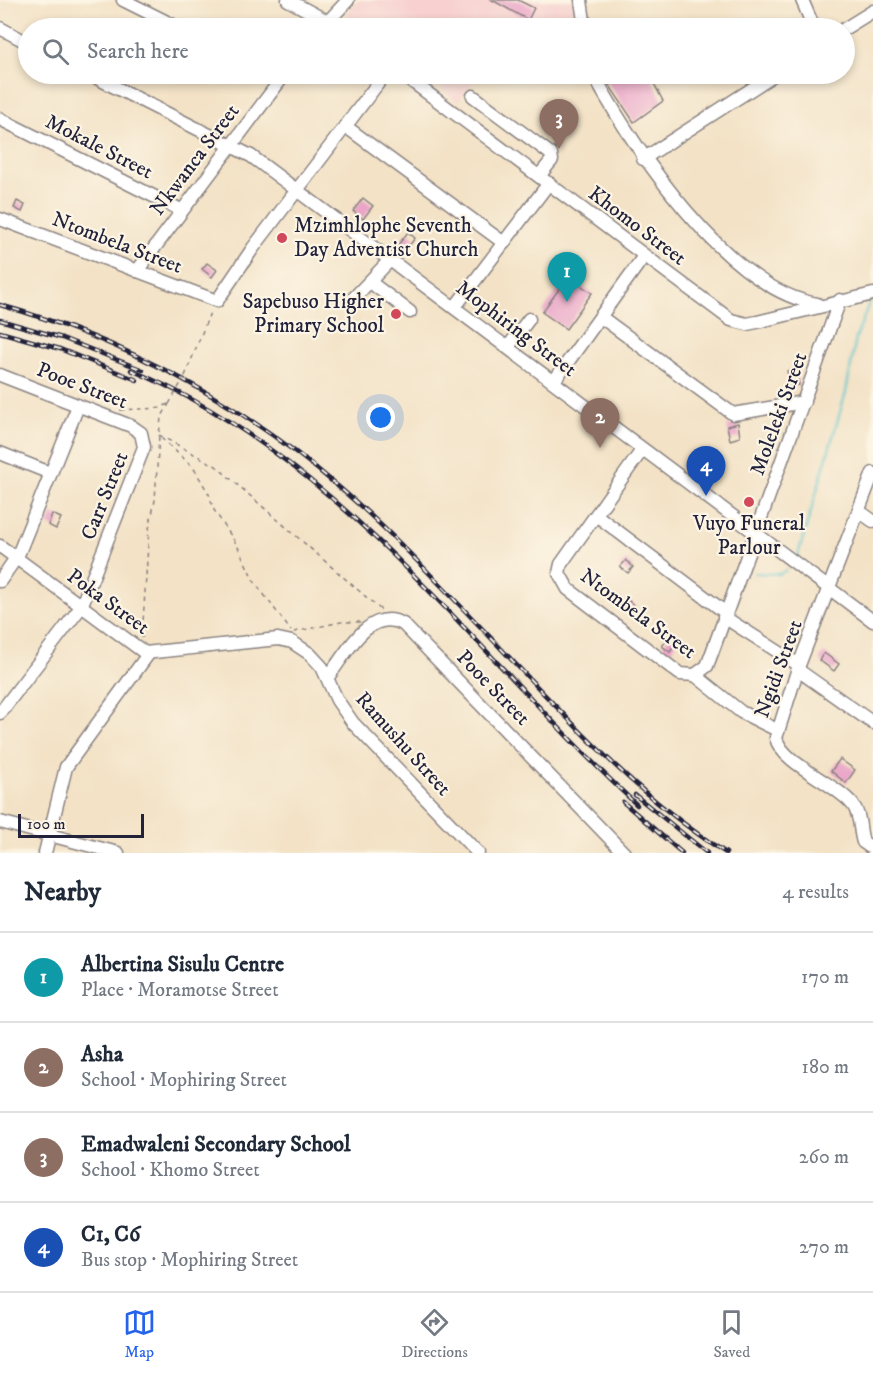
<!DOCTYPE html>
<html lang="en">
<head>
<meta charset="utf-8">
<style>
	:root { --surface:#fff; --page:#f6f6f7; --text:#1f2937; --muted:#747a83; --line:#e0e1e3; --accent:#2563eb }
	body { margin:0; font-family:"IM FELL DW Pica",serif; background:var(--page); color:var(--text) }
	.scale { position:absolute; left:18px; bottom:15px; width:126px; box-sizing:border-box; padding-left:6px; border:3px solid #22223b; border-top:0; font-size:16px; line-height:21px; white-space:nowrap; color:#22223b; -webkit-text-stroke:4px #fcf5e5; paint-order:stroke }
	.you { position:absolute; left:381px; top:418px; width:21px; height:21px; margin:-15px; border:4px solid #fff; border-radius:50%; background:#1a73e8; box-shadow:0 0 0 9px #1a73e833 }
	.badge { display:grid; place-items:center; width:39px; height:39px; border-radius:50%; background:var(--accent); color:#fff; font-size:20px; font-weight:700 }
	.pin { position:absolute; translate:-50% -50px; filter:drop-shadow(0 2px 3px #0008) }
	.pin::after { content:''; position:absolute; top:32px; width:21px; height:18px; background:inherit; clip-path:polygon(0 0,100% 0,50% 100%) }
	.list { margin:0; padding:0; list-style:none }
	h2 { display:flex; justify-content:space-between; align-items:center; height:78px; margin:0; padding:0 24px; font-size:26px }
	h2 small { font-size:20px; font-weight:400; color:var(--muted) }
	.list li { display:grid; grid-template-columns:39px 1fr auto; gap:18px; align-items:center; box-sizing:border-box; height:90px; padding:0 24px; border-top:2px solid var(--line) }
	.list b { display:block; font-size:22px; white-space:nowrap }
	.list p { margin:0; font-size:20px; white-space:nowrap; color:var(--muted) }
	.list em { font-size:20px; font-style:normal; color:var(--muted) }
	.icon { flex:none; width:33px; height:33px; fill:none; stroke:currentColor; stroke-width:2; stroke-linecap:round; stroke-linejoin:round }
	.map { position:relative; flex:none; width:873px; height:853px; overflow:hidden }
	.search { position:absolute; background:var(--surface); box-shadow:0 3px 9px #0003; left:18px; right:18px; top:18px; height:66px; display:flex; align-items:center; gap:15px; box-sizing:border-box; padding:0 21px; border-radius:33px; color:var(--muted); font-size:22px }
	.sheet { height:438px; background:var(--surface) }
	nav { display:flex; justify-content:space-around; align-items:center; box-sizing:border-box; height:84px; border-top:2px solid var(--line); background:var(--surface); font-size:16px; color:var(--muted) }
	nav a { display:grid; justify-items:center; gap:3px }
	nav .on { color:var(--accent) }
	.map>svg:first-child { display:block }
	.built { fill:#f7d0cf }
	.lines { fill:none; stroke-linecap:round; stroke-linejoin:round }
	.stream { stroke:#57c5cc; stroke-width:2 }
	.building { fill:#eaa4c8 }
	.minor-casing { stroke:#8a8280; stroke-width:15 }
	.path { stroke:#8a8280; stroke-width:1.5; stroke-dasharray:4.5 4.5; stroke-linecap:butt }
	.minor { stroke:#fff; stroke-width:12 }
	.rail-casing { stroke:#22223b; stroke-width:4.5 }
	.rail { stroke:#fcf5e5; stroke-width:2; stroke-dasharray:7; stroke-linecap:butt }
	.path-bridge { stroke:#8a8280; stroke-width:1.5; stroke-dasharray:4.5 4.5; stroke-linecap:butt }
	.poi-dot { fill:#d1495b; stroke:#fcf5e5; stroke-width:2 }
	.labels { text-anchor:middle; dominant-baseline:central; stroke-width:4.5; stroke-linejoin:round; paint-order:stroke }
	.street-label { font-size:21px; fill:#22223b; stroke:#fcf5e5 }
	.poi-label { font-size:21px; fill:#22223b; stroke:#fcf5e5; text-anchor:start }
</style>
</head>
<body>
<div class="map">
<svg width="873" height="853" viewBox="0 0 873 853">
	<rect width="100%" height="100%" fill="#fcf5e5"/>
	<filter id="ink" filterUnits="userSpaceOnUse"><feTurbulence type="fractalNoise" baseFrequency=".0167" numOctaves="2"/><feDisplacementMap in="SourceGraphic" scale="12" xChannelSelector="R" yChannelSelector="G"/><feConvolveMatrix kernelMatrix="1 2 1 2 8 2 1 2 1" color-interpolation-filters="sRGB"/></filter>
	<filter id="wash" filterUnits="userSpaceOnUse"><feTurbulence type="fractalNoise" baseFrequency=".008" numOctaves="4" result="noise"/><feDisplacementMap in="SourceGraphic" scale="24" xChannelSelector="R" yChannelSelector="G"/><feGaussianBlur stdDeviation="1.35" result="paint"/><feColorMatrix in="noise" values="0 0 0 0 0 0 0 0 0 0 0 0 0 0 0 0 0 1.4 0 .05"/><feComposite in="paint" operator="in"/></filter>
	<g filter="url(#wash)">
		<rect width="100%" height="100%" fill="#f3e2c6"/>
		<!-- built -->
		<g class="built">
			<polygon points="358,0 576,0 580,23 527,28 361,28 349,19 346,12"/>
			<polygon points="421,74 479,74 458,102"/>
		</g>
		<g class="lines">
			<!-- stream -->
			<g class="stream">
				<polyline points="798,555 846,392 856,338 871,298"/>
				<polyline points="755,573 780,574 786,570"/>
			</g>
		</g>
		<g id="blocks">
			<!-- building -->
			<g class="building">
				<polygon points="492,0 518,0 534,8 528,20"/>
				<polygon points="622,19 627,28 606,28"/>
				<polygon points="602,74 649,74 663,101 634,122"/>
				<polygon points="363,198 373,206 363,219 353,211"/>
				<polygon points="17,201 25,205 22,212 14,208"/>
				<polygon points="408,232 415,238 405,251 398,245"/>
				<polygon points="207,263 217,270 212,277 202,269"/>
				<polygon points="568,277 592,293 566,329 542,312"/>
				<polygon points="795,369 799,385 791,386 787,371"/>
				<polygon points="738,423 740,437 730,440 727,426"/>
				<polygon points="52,514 61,518 56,529 48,525"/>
				<polygon points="626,560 633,567 628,573 620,567"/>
				<polygon points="629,601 636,607 631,614 624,607"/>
				<polygon points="672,634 679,639 670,652 662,646"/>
				<polygon points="824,653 839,664 834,671 819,660"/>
				<polygon points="840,759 855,770 846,783 831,771"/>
			</g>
		</g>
	</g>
	<g filter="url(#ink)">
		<use href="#blocks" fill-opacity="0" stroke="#8a8280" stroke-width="1.5"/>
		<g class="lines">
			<!-- minor casing -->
			<g class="minor-casing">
				<g id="minor">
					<polyline points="123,0 179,28"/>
					<polyline points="288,0 340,28"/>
					<polyline points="581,0 585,28"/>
					<polyline points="802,0 814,28"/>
					<polyline points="0,28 28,43"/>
					<polyline points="322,28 348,0"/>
					<polyline points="844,29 873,11"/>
					<polyline points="89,74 251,156 873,621"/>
					<polyline points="267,74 279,80"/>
					<polyline points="402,74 731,320 747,324 757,322 873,294"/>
					<path d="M593 74C635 150 726 288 817 304"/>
					<polyline points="473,96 551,154 552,160 539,176"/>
					<polyline points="0,119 181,210"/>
					<polyline points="345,126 504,243"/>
					<polyline points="643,159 775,74"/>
					<polyline points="0,219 217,301 253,248 385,74"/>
					<polyline points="137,271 285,74"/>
					<polyline points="370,282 410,312"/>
					<polyline points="351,301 390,260"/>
					<polyline points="455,307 549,183"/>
					<polyline points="601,317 733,414 804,402"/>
					<polyline points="508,347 529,319"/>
					<polyline points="0,375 131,426 141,433 144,447 81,607 0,713"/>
					<polyline points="554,381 644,256"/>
					<polyline points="642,450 561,564 559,573 568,589 680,674 695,675 707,666 713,650 840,300"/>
					<polyline points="0,453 50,473"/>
					<path d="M873 473 799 665 776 738C782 764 836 783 853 805 861 815 859 830 863 842L873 849"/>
					<polyline points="859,511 873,521"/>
					<polyline points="596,515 726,613"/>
					<polyline points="0,546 145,653 278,639 292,642 310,654 322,667 337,700 353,723 478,853"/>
					<polyline points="0,581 18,555 78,406"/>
					<polyline points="724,617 799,665"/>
					<polyline points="798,670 873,723"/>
					<polyline points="695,675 741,712 777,730"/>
					<path d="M328 677C346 654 369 606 403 624L624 853"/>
					<polyline points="0,822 118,853"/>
					<polyline points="45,853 66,767 149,653"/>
				</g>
			</g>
			<!-- path -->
			<g class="path">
				<polyline points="185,376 211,310"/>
				<polyline points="120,410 160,408 168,404"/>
				<polyline points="159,435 216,466 381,610"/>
				<polyline points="161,438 193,467 209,494 214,510 237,545 254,581 291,631"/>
				<polyline points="294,632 341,622 360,622"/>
				<polyline points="142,638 149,529 155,500 159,435 161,418 169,404"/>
			</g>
			<!-- minor -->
			<use href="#minor" class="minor"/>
			<!-- rail casing -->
			<g class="rail-casing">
				<g id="rail">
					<path d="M0 305C123 339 243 404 340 488 394 534 442 587 491 638 564 715 635 795 726 853"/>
					<polyline points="0,320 62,338 143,370"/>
					<polyline points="0,332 60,349 137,380"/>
					<path d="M131 370C343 458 474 654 637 805"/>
					<polyline points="635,795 707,853"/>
					<polyline points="623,802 682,853"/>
				</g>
			</g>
			<!-- rail -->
			<use href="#rail" class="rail"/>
			<!-- path-bridge -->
			<polyline class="path-bridge" points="169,404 185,376"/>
		</g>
	</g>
	<!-- markers -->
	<g class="poi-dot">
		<circle cx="282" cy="238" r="6"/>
		<circle cx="396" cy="314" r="6"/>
		<circle cx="749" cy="502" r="6"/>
	</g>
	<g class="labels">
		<!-- street labels -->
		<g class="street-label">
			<text transform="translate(99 147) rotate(27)">Mokale Street</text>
			<text transform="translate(195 160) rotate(-53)">Nkwanca Street</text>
			<text transform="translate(637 226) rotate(37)">Khomo Street</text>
			<text transform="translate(117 243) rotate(21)">Ntombela Street</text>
			<text transform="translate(516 329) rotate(37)">Mophiring Street</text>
			<text transform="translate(82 386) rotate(21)">Pooe Street</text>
			<text transform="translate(779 414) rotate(-70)">Moleleki Street</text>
			<text transform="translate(105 496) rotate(-68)">Carr Street</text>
			<text transform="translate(108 602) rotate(36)">Poka Street</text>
			<text transform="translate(638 614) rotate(36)">Ntombela Street</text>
			<text transform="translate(779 669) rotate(-70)">Ngidi Street</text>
			<text transform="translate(493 688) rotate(46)">Pooe Street</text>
			<text transform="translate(403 744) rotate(48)">Ramushu Street</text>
		</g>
		<!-- poi labels -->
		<g class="poi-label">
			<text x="294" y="226">Mzimhlophe Seventh<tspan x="294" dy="24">Day Adventist Church</tspan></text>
			<text x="384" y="302" text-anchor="end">Sapebuso Higher<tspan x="384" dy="24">Primary School</tspan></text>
			<text x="749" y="524" text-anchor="middle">Vuyo Funeral<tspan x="749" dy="24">Parlour</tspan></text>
		</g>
	</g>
</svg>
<div class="scale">100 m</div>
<div class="you"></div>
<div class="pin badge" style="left:567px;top:302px;background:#0f9aa8">1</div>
<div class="pin badge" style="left:600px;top:448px;background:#8d6e63">2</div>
<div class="pin badge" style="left:559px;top:149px;background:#8d6e63">3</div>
<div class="pin badge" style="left:706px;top:496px;background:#1a4fb4">4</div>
<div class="search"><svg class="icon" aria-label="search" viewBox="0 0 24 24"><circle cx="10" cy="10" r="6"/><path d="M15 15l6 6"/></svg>Search here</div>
</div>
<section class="sheet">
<h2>Nearby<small>4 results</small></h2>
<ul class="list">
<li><span class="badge" style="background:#0f9aa8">1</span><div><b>Albertina Sisulu Centre</b><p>Place · Moramotse Street</p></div><em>170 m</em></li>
<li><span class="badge" style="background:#8d6e63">2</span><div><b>Asha</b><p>School · Mophiring Street</p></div><em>180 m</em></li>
<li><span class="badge" style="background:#8d6e63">3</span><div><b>Emadwaleni Secondary School</b><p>School · Khomo Street</p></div><em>260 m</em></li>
<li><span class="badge" style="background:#1a4fb4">4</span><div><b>C1, C6</b><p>Bus stop · Mophiring Street</p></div><em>270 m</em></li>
</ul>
</section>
<nav>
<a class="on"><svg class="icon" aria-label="map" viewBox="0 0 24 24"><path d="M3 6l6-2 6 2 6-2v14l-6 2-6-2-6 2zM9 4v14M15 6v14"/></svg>Map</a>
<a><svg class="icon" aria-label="directions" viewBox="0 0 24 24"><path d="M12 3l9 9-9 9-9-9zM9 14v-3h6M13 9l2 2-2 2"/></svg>Directions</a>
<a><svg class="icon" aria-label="saved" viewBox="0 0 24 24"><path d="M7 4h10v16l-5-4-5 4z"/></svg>Saved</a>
</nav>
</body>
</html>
